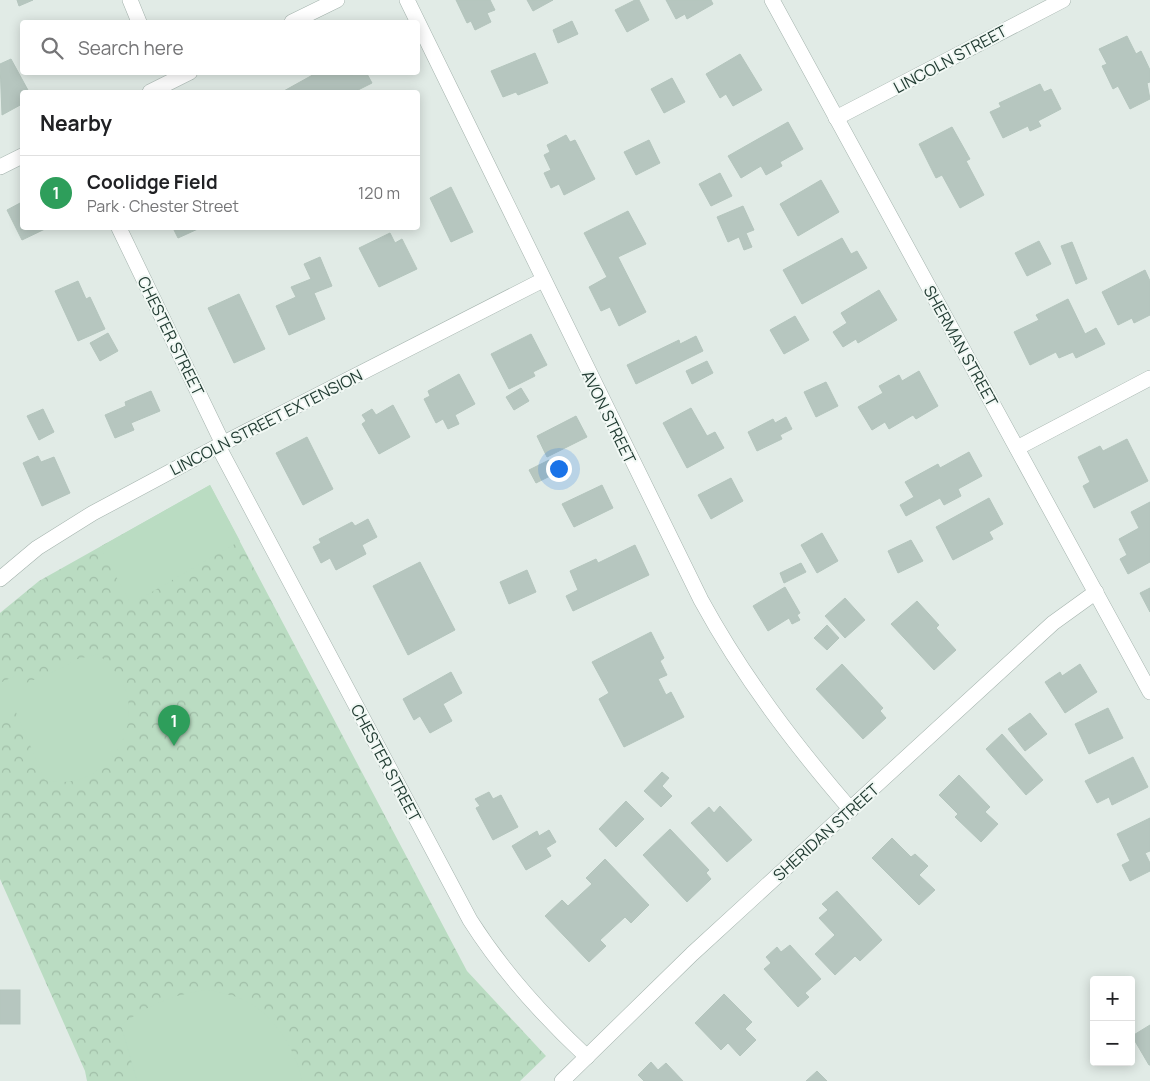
<!DOCTYPE html>
<html lang="en">
<head>
<meta charset="utf-8">
<style>
	:root { --surface:#fff; --page:#f2f2f2; --text:#202124; --muted:#757577; --line:#e0e0e0; --accent:#0b8043 }
	body { margin:0; font-family:Manrope,sans-serif; background:var(--page); color:var(--text) }
	.controls { position:absolute; right:15px; bottom:15px; display:grid; overflow:hidden; border-radius:5px; box-shadow:0 2px 12px #0003 }
	.controls button { width:45px; height:45px; display:grid; place-items:center; padding:0; border:0; border-bottom:1px solid var(--line); background:var(--surface); color:var(--text); font:25px sans-serif }
	.you { position:absolute; left:558px; top:468px; width:18px; height:18px; margin:-12px; border:4px solid #fff; border-radius:50%; background:#1a73e8; box-shadow:0 0 0 8px #1a73e833 }
	.badge { display:grid; place-items:center; width:32px; height:32px; border-radius:50%; background:var(--accent); color:#fff; font-size:16px; font-weight:700 }
	.pin { position:absolute; translate:-50% -41px; filter:drop-shadow(0 1px 2px #0008) }
	.pin::after { content:''; position:absolute; top:26px; width:18px; height:15px; background:inherit; clip-path:polygon(0 0,100% 0,50% 100%) }
	.list { margin:0; padding:0; list-style:none }
	h2 { display:flex; justify-content:space-between; align-items:center; height:65px; margin:0; padding:0 20px; font-size:21px }
	h2 small { font-size:16px; font-weight:400; color:var(--muted) }
	.list li { display:grid; grid-template-columns:32px 1fr auto; gap:15px; align-items:center; box-sizing:border-box; height:75px; padding:0 20px; border-top:1px solid var(--line) }
	.list b { display:block; font-size:19px; white-space:nowrap }
	.list p { margin:0; font-size:16px; white-space:nowrap; color:var(--muted) }
	.list em { font-size:16px; font-style:normal; color:var(--muted) }
	.icon { flex:none; width:28px; height:28px; fill:none; stroke:currentColor; stroke-width:2; stroke-linecap:round; stroke-linejoin:round }
	.map { position:relative; flex:none; width:1150px; height:1081px; overflow:hidden }
	.search { position:absolute; background:var(--surface); box-shadow:0 2px 12px #0003; left:20px; top:20px; width:400px; height:55px; display:flex; align-items:center; gap:12px; box-sizing:border-box; padding:0 18px; border-radius:5px; color:var(--muted); font-size:19px }
	.panel { position:absolute; background:var(--surface); box-shadow:0 2px 12px #0003; left:20px; top:90px; width:400px; height:140px; border-radius:5px }
	.map>svg:first-child { display:block }
	.park { fill:url(#park-crowns) }
	.garden { fill:#badcc2 }
	.building { fill:#b6c6bf; stroke:#b4c5bd }
	.lines { fill:none; stroke-linecap:round; stroke-linejoin:round }
	.minor-casing { stroke:#a4b3ad; stroke-width:16 }
	.minor { stroke:#fff; stroke-width:15 }
	.labels { text-anchor:middle; dominant-baseline:central; stroke-width:4; stroke-linejoin:round; paint-order:stroke }
	.street-label { font-size:16px; fill:#223c33; stroke:#f1f8f4 }
</style>
</head>
<body>
<div class="map">
<svg width="1150" height="1081" viewBox="0 0 1150 1081">
	<defs>
		<pattern id="park-crowns" width="20" height="18" patternUnits="userSpaceOnUse" patternTransform="scale(1.25)"><rect width="20" height="18" fill="#badcc2"/><path d="M2 6a3 3 0 1 1 6 0M12 15a3 3 0 1 1 6 0" fill="none" stroke="#a0bea7"/></pattern>
	</defs>
	<rect width="100%" height="100%" fill="#e1ebe6"/>
	<!-- park -->
	<polygon class="park" points="210,485 467,971 546,1056 520,1081 87,1081 85,1071 0,879 0,613 39,581"/>
	<!-- garden -->
	<g class="garden">
		<polygon points="210,485 240,541 131,604 100,547"/>
		<path d="M98 654C110 665 121 676 126 691 141 740 97 793 45 780L15 710H6L0 706V683L15 676 24 684 64 667 74 660Z"/>
		<path d="M210 990C221 993 234 995 244 1000 274 1014 296 1050 302 1081H137L121 1025C148 1005 176 993 210 990Z"/>
	</g>
	<!-- building -->
	<g class="building">
		<polygon points="17,0 33,0 19,6"/>
		<polygon points="456,0 490,0 495,10 487,13 491,22 475,30 471,21 467,23"/>
		<polygon points="527,0 553,0 533,11"/>
		<polygon points="635,0 639,0 649,20 627,32 615,10"/>
		<polygon points="666,0 711,0 713,4 687,19 685,14 676,19"/>
		<polygon points="572,21 578,34 558,43 553,30"/>
		<polygon points="1127,36 1136,54 1141,51 1150,70 1150,82 1147,83 1150,99 1130,109 1118,86 1113,89 1102,66 1107,64 1099,49"/>
		<polygon points="535,53 548,83 518,95 516,92 503,97 491,71"/>
		<polygon points="740,54 762,90 733,106 726,94 720,98 706,74"/>
		<polygon points="11,59 29,92 22,92 22,104 2,115 0,64"/>
		<polygon points="318,72 349,72 350,75 366,72 372,83 354,92 282,92"/>
		<polygon points="672,78 685,102 664,113 651,89"/>
		<polygon points="1040,84 1044,92 1051,89 1061,109 1038,121 1041,126 1030,131 1028,126 1003,138 990,112 1001,107 999,103"/>
		<polygon points="788,122 803,149 780,162 782,166 766,175 761,166 741,178 728,156"/>
		<polygon points="952,127 970,159 966,161 984,195 960,208 942,175 936,178 919,144"/>
		<polygon points="566,135 570,142 575,140 595,179 564,195 559,184 551,188 544,173 551,170 544,155 550,152 547,145"/>
		<polygon points="649,140 660,163 636,175 624,152"/>
		<polygon points="720,173 732,196 711,206 699,184"/>
		<polygon points="821,180 839,212 798,236 780,204"/>
		<polygon points="451,187 473,232 451,242 430,198"/>
		<polygon points="22,202 22,228 47,228 22,240 7,210"/>
		<polygon points="743,206 754,230 746,233 752,247 744,250 739,237 728,242 717,217"/>
		<polygon points="628,211 646,244 618,257 646,312 619,326 610,307 601,311 589,287 607,277 584,233"/>
		<polygon points="173,228 200,228 178,238"/>
		<polygon points="390,233 395,243 402,239 417,269 379,287 359,248"/>
		<polygon points="842,238 851,254 857,251 867,268 802,304 783,270"/>
		<polygon points="1039,241 1051,264 1027,276 1015,253"/>
		<polygon points="1072,242 1087,279 1076,284 1061,246"/>
		<polygon points="320,257 332,286 314,293 325,319 289,335 276,306 296,297 291,287 311,279 304,264"/>
		<polygon points="1145,270 1150,281 1150,315 1134,323 1132,318 1118,325 1102,292"/>
		<polygon points="78,281 86,299 90,297 105,329 78,341 55,291"/>
		<polygon points="879,290 897,320 858,343 856,339 843,347 833,332 847,323 841,313"/>
		<polygon points="239,294 265,349 234,363 208,308"/>
		<polygon points="1068,299 1085,334 1096,328 1105,344 1076,358 1073,352 1059,358 1056,352 1030,365 1014,332 1039,320 1036,315"/>
		<polygon points="795,316 809,340 784,354 770,330"/>
		<polygon points="108,333 118,351 100,361 90,343"/>
		<polygon points="531,334 547,365 533,372 535,376 509,389 491,354"/>
		<polygon points="696,336 703,351 636,384 627,365 679,340 680,344"/>
		<polygon points="707,361 713,373 692,384 686,371"/>
		<polygon points="919,371 938,406 916,419 913,415 889,429 885,422 872,430 858,407 883,393 879,386 899,375 902,381"/>
		<polygon points="459,374 475,404 455,415 459,424 448,429 443,419 436,423 424,399 430,396 428,391"/>
		<polygon points="826,382 838,406 816,417 804,392"/>
		<polygon points="521,388 529,401 514,410 506,397"/>
		<polygon points="151,391 160,411 131,423 134,430 115,438 105,415 126,406 125,402"/>
		<polygon points="393,405 410,437 379,454 362,424 366,421 362,415 372,409 376,415"/>
		<polygon points="691,408 707,436 715,432 724,448 687,468 663,423"/>
		<polygon points="43,409 54,432 39,440 27,416"/>
		<polygon points="576,416 587,437 547,457 537,436"/>
		<polygon points="786,417 792,429 780,435 782,439 757,451 748,432 773,419 775,423"/>
		<polygon points="307,437 333,489 303,505 276,453"/>
		<polygon points="1127,439 1148,481 1094,508 1083,486 1090,482 1078,457 1100,446 1103,451"/>
		<polygon points="969,452 982,476 958,489 961,496 944,505 940,498 906,516 900,505 914,497 905,482 938,464 940,468"/>
		<polygon points="38,456 41,462 54,457 70,493 42,506 23,463"/>
		<polygon points="549,460 556,473 536,483 529,470"/>
		<polygon points="731,478 743,501 711,519 698,495"/>
		<polygon points="602,485 613,508 574,527 562,504"/>
		<polygon points="989,498 1003,524 989,532 993,539 953,560 936,527"/>
		<polygon points="1150,502 1150,562 1128,574 1120,559 1127,555 1119,539 1139,528 1131,512"/>
		<polygon points="368,519 377,537 362,545 366,554 336,570 330,558 321,563 313,547 321,543 319,539 352,522 355,526"/>
		<polygon points="822,533 838,561 817,573 801,545"/>
		<polygon points="911,540 923,561 898,573 888,551"/>
		<polygon points="635,545 649,575 573,611 566,596 578,590 570,571 596,559 598,563"/>
		<polygon points="420,562 455,630 408,655 373,586"/>
		<polygon points="801,563 806,572 784,583 780,573"/>
		<polygon points="527,570 536,592 509,604 500,582"/>
		<polygon points="785,587 800,613 797,615 800,620 792,624 789,618 768,631 753,606"/>
		<polygon points="1150,588 1150,612 1140,593"/>
		<polygon points="845,598 865,620 845,638 825,616"/>
		<polygon points="917,601 939,625 936,628 956,650 934,670 891,624"/>
		<polygon points="827,625 839,638 827,650 814,638"/>
		<polygon points="651,632 664,658 660,661 667,675 658,679 666,695 671,692 684,717 624,747 599,699 609,693 592,662"/>
		<polygon points="842,664 883,708 880,711 886,718 863,739 816,689"/>
		<polygon points="1080,664 1097,692 1065,713 1045,682 1060,672 1062,676"/>
		<polygon points="451,672 462,693 443,704 452,721 430,733 420,716 414,720 403,699"/>
		<polygon points="1108,708 1123,738 1089,754 1075,724"/>
		<polygon points="1030,713 1047,734 1025,751 1008,729"/>
		<polygon points="1002,734 1043,780 1026,795 986,749"/>
		<polygon points="1133,757 1148,787 1112,805 1109,797 1097,803 1085,781"/>
		<polygon points="662,772 669,778 662,786 672,796 661,807 644,791"/>
		<polygon points="959,775 990,807 985,812 998,824 981,842 955,817 958,814 939,795"/>
		<polygon points="489,792 493,799 501,795 518,827 493,840 476,808 480,806 475,799"/>
		<polygon points="626,801 644,819 616,847 599,829"/>
		<polygon points="720,806 752,840 727,862 691,823 709,807 714,813"/>
		<polygon points="1150,818 1150,851 1145,853 1150,863 1150,871 1130,881 1122,865 1130,861 1117,834"/>
		<polygon points="670,829 709,870 706,873 711,879 687,902 643,855"/>
		<polygon points="549,830 556,842 546,848 551,856 526,870 512,846 537,831 539,836"/>
		<polygon points="892,838 911,857 915,854 928,866 919,875 935,890 919,905 872,858"/>
		<polygon points="605,859 649,905 631,923 625,917 600,940 606,946 589,962 545,916 562,900 568,906 592,884 586,878"/>
		<polygon points="837,891 882,940 860,961 855,956 835,975 815,954 835,935 819,918 828,910 822,904"/>
		<polygon points="790,945 821,979 805,993 809,997 798,1007 764,969 771,963 766,957 777,947 781,952"/>
		<rect x="0" y="990" width="20" height="34"/>
		<polygon points="724,994 752,1022 745,1029 756,1040 740,1056 728,1043 721,1050 695,1023"/>
		<polygon points="1150,1025 1150,1065 1149,1065 1132,1036"/>
		<polygon points="651,1062 658,1070 666,1063 683,1081 644,1081 638,1075"/>
		<polygon points="817,1071 827,1081 806,1081"/>
	</g>
	<g class="lines">
		<!-- minor casing -->
		<g class="minor-casing">
			<g id="minor">
				<polyline points="130,0 139,22"/>
				<path d="M407 0 701 600C743 677 794 744 851 810"/>
				<polyline points="772,0 1150,692"/>
				<polyline points="292,22 337,0"/>
				<polyline points="150,92 190,72"/>
				<polyline points="836,118 1063,0"/>
				<polyline points="0,167 22,156"/>
				<polyline points="119,228 223,444"/>
				<path d="M218 446 470 920C503 972 542 1015 587 1057"/>
				<polyline points="1017,448 1150,378"/>
				<polyline points="0,579 37,548 93,513 218,446 543,280"/>
				<polyline points="562,1081 692,954 1053,623 1096,592"/>
			</g>
		</g>
		<!-- minor -->
		<use href="#minor" class="minor"/>
	</g>
	<g class="labels">
		<!-- street labels -->
		<g class="street-label">
			<text transform="translate(950 59) rotate(-28)">LINCOLN STREET</text>
			<text transform="translate(171 336) rotate(64)">CHESTER STREET</text>
			<text transform="translate(961 346) rotate(61)">SHERMAN STREET</text>
			<text transform="translate(609 417) rotate(64)">AVON STREET</text>
			<text transform="translate(266 422) rotate(-27)">LINCOLN STREET EXTENSION</text>
			<text transform="translate(386 763) rotate(62)">CHESTER STREET</text>
			<text transform="translate(826 832) rotate(-42)">SHERIDAN STREET</text>
		</g>
	</g>
</svg>
<div class="controls">
<button>+</button>
<button>−</button>
</div>
<div class="you"></div>
<div class="pin badge" style="left:174px;top:746px;background:#2e9e5b">1</div>
<div class="search"><svg class="icon" aria-label="search" viewBox="0 0 24 24"><circle cx="10" cy="10" r="6"/><path d="M15 15l6 6"/></svg>Search here</div>
<section class="panel">
<h2>Nearby<small></small></h2>
<ul class="list">
<li><span class="badge" style="background:#2e9e5b">1</span><div><b>Coolidge Field</b><p>Park · Chester Street</p></div><em>120 m</em></li>
</ul>
</section>
</div>
</body>
</html>
